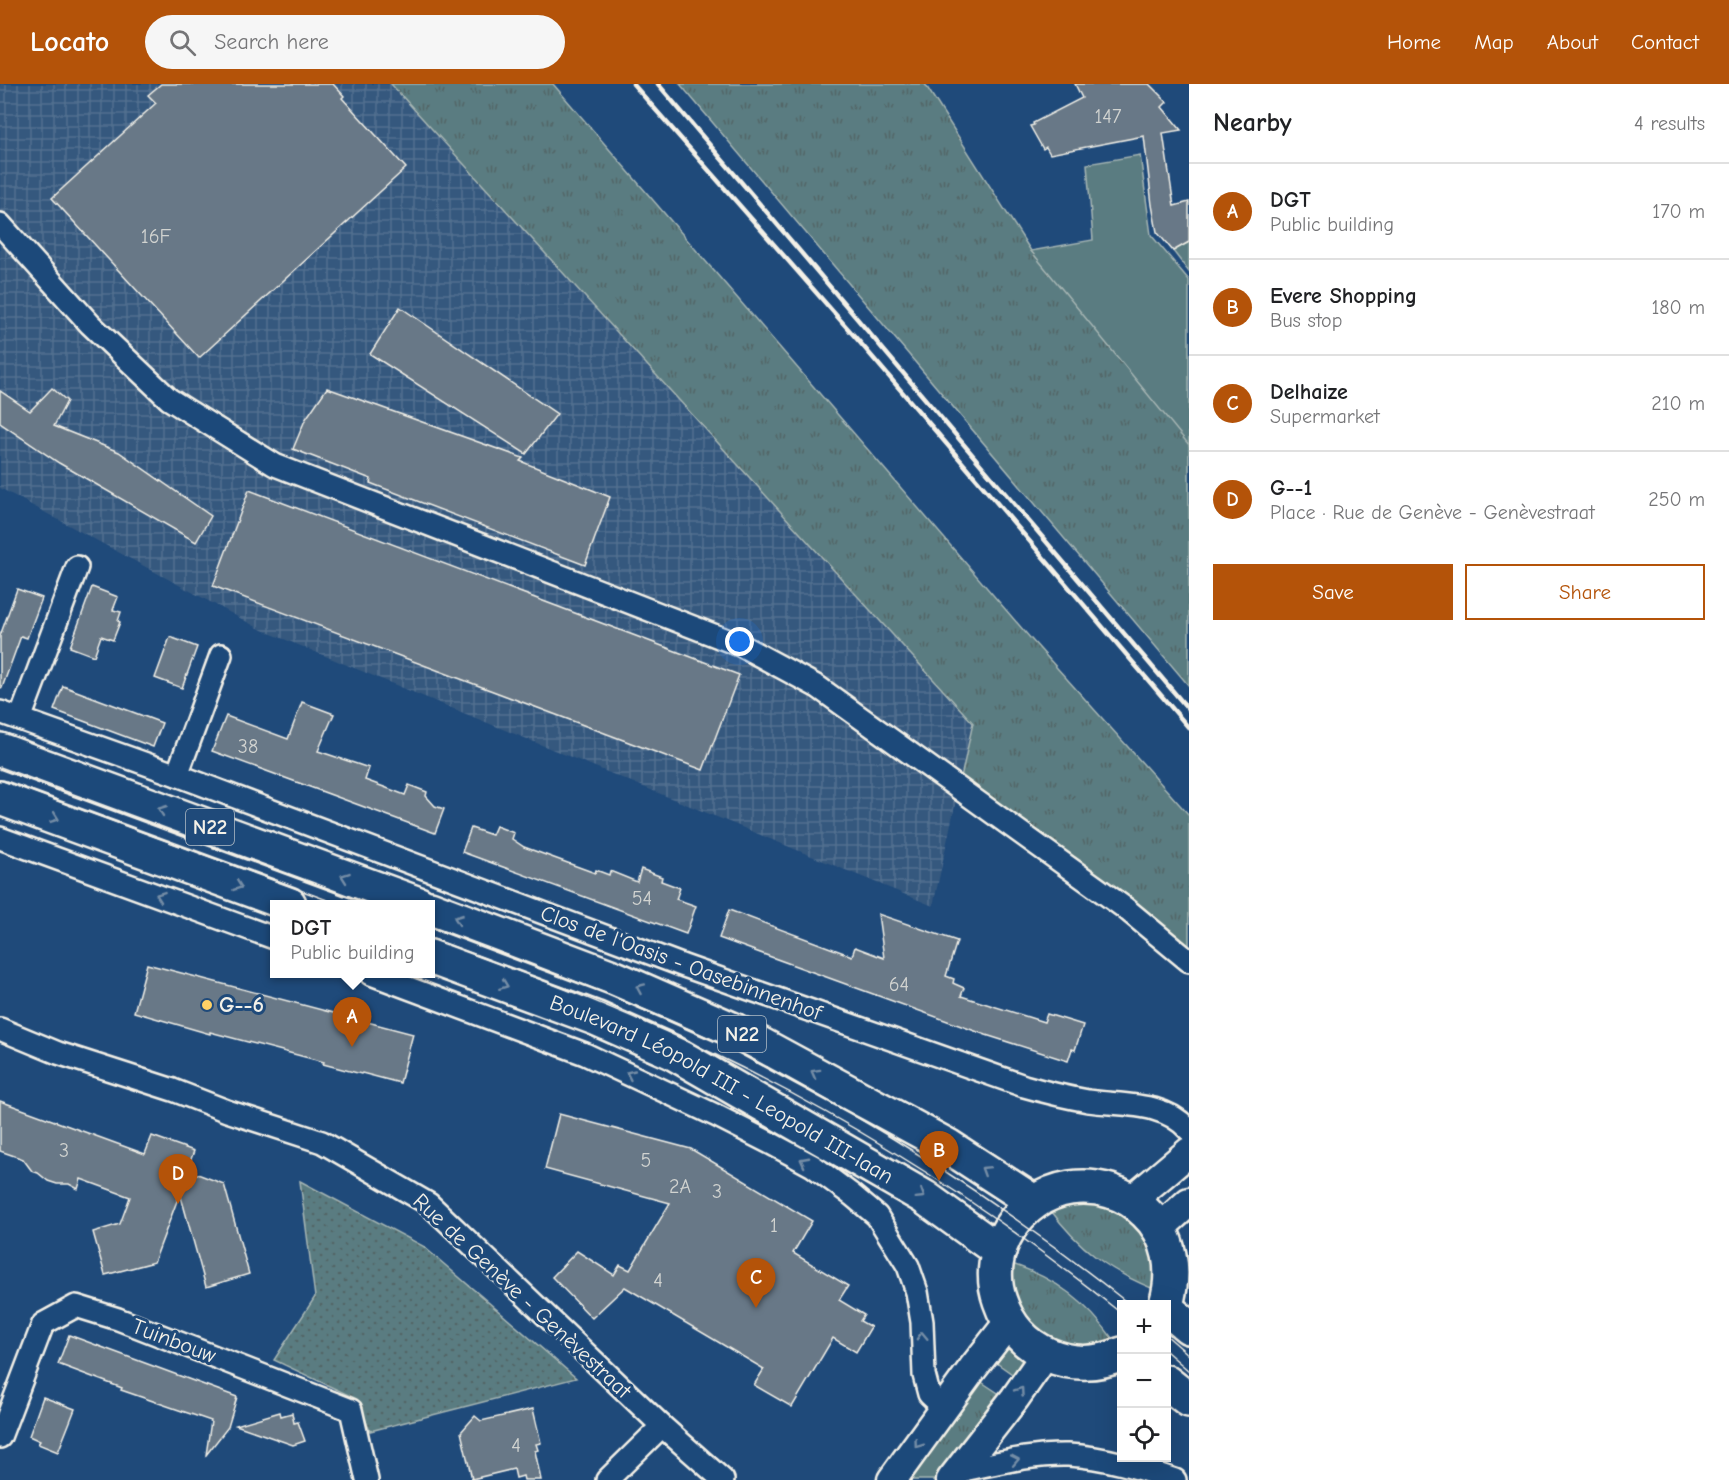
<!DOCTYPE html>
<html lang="en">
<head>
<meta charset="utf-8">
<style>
	:root { --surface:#fff; --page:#f6f6f6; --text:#202124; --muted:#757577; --line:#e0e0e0; --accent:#b45309 }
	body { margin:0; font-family:"Comic Neue",sans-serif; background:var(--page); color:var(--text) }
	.controls { position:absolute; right:18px; bottom:18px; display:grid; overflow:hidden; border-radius:0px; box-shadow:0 6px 24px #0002 }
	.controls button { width:54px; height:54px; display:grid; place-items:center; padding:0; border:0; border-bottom:2px solid var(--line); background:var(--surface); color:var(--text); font:30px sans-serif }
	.you { position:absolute; left:740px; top:558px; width:21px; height:21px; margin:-15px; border:4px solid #fff; border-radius:50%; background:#1a73e8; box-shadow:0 0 0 9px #1a73e833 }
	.badge { display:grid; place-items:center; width:39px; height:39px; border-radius:50%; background:var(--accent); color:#fff; font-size:20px; font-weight:700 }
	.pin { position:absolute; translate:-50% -50px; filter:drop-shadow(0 2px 3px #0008) }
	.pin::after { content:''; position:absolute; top:32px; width:21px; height:18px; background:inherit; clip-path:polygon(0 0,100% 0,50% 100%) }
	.popup { position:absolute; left:270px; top:816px; width:165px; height:78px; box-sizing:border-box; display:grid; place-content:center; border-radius:0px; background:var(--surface); filter:drop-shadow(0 2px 4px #0005); font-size:20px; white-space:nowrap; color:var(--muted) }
	.popup b { font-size:22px; color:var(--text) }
	.popup::after { content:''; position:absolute; left:50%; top:100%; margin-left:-12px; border:12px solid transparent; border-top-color:var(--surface) }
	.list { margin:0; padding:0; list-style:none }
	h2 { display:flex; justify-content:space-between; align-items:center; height:78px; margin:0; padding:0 24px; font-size:26px }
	h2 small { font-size:20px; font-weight:400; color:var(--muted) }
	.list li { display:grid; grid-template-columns:39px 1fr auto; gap:18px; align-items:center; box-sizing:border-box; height:96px; padding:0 24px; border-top:2px solid var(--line) }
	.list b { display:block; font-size:22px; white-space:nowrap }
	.list p { margin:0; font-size:20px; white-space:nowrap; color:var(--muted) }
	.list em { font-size:20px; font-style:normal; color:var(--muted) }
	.actions { display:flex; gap:12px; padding:18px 24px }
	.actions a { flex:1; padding:14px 0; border:2px solid var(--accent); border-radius:0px; text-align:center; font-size:21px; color:var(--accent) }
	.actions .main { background:var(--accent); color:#fff }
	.icon { flex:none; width:33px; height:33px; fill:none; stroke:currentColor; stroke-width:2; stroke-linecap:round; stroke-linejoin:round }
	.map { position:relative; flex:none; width:1189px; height:1396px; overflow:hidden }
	header { display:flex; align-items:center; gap:36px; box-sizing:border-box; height:84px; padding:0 30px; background:var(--accent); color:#fff }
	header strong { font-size:28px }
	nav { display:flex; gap:33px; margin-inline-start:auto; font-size:21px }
	.search { width:420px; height:54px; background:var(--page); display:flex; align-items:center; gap:15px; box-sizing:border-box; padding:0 21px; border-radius:33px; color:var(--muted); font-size:22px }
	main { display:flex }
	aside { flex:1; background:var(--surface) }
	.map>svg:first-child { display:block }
	.industrial { fill:url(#industrial-grid) }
	.grass { fill:url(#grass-tufts); stroke:#a7b6b4; stroke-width:1.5 }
	.park { fill:url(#park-dots); stroke:#a7b6b4; stroke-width:1.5 }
	.garden { fill:#5a7c81; stroke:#a7b6b4; stroke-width:1.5 }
	.building { fill:#677887; stroke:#f4f1e8; stroke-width:1.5 }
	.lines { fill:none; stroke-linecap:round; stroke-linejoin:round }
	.street-casing { stroke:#f4f1e8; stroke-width:26 }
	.secondary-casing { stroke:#f4f1e8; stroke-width:33 }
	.primary-casing { stroke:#f4f1e8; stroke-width:38 }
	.street { stroke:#1f4a7a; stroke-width:21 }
	.secondary { stroke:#1f4a7a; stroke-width:28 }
	.primary { stroke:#1f4a7a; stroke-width:33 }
	.tram { stroke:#f4f1e8; stroke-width:1.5 }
	.rail { stroke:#f4f1e8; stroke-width:4.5 }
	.oneway { stroke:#748da6 }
	.poi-dot { fill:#ffd166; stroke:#1f4a7a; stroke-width:2 }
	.labels { text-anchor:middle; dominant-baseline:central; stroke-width:6; stroke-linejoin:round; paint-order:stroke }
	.number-label { font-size:20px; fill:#d1d3d0 }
	.shield { fill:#1f4a7a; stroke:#b4bfc7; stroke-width:1.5 }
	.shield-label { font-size:21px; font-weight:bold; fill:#f4f1e8 }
	.street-label { font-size:22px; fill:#f4f1e8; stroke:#1f4a7a }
	.poi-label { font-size:22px; font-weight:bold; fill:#f4f1e8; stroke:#1f4a7a; text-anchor:start }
</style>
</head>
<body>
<header>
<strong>Locato</strong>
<div class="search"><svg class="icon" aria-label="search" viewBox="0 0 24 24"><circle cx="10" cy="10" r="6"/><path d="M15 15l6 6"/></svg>Search here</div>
<nav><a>Home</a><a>Map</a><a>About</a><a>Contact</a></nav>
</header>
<main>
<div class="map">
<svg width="1189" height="1396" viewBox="0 0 1189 1396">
	<defs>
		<pattern id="industrial-grid" width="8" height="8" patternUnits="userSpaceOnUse" patternTransform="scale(1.5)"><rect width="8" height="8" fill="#35587e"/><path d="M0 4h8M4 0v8" fill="none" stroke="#537090"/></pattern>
		<pattern id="grass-tufts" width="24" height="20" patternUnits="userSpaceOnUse" patternTransform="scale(1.5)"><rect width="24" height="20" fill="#5a7c81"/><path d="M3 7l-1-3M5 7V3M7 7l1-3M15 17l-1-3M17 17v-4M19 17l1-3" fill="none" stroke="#526566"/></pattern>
		<pattern id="park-dots" width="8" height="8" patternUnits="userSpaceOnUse" patternTransform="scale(1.5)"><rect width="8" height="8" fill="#5a7c81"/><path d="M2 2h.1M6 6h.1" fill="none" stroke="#526566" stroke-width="1.8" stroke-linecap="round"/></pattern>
	</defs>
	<rect width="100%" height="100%" fill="#1f4a7a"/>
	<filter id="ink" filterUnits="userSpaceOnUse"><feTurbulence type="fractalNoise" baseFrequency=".0167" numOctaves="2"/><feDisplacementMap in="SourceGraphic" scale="12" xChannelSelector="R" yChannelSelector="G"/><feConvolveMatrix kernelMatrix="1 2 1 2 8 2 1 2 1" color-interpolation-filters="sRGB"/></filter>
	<g filter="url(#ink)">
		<!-- industrial -->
		<polygon class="industrial" points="0,0 391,0 973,639 933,822 262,546 0,404"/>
		<!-- grass -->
		<g class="grass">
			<polygon points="391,0 553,0 1031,555 1189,731 1189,874 958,707 973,639"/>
			<polygon points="680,0 925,0 1031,167 1189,340 1189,602"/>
			<path d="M1087 1117 1118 1125 1143 1147 1154 1170 1156 1206C1109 1187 1079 1165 1049 1124Z"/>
			<path d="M1009 1179C1056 1194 1086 1217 1115 1258L1100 1263 1055 1260 1018 1229Z"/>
			<polygon points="1005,1263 1026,1278 1015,1292 994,1277"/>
			<polygon points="980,1297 1001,1311 938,1396 906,1396"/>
		</g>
		<!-- park -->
		<polygon class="park" points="300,1097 423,1162 576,1294 370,1347 357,1315 274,1276 315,1213"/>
		<!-- garden -->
		<g class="garden">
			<polygon points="1140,71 1151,151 1189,196 1189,361 1031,167 1093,156 1087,80"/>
			<polygon points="1189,158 1189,188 1173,167"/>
		</g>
		<!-- building -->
		<g class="building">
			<polygon points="161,0 333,0 344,12 342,14 406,84 199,274 52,114 156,19 148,11"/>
			<polygon points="1075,0 1149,0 1167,18 1162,23 1181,46 1163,49 1174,122 1189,118 1189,158 1173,167 1157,148 1152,121 1144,52 1050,70 1046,63 1043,65 1030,42 1034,41 1033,39 1082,14"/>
			<polygon points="400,223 557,330 526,370 370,270"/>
			<polygon points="52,304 67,317 54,342 119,368 211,432 196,458 59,379 0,339 0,307 30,327"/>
			<polygon points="327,304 523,374 520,377 610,413 585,481 370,399 371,395 293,365 305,336"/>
			<polygon points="249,406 739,591 703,686 213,502"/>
			<polygon points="92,503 118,513 113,526 121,528 118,537 120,538 113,556 101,552 94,572 70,563"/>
			<polygon points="17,505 42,514 27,554 21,552 2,604 0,603 0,552"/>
			<polygon points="170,553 197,563 182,604 155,594"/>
			<polygon points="63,602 162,639 153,663 54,626"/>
			<polygon points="302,618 334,630 318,667 369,684 365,696 384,703 405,711 409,701 427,708 426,712 435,722 444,725 435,749 212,667 226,632 288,655"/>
			<polygon points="496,742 514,749 512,755 524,763 595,789 596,786 609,791 610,787 637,798 641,785 662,793 661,797 680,804 676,815 696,822 686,850 462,768 471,744 492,751"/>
			<polygon points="729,826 852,872 855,863 884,874 878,830 957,857 946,892 954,895 953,899 955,900 964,904 961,912 1044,938 1047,930 1083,941 1075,966 1072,965 1068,977 986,951 719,854"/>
			<polygon points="147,880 413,950 400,999 362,989 361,990 323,980 324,978 210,948 210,950 134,928"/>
			<polygon points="0,1017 145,1070 152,1052 194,1067 187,1086 224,1100 249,1190 206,1203 180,1109 154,1178 105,1191 93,1148 120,1140 130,1113 81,1095 78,1105 69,1100 57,1100 48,1097 38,1089 32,1087 23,1075 0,1067"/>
			<polygon points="559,1030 691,1065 812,1137 793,1169 848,1202 839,1216 864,1231 860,1237 871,1243 856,1268 833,1254 792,1323 754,1301 764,1285 625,1203 592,1234 552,1193 577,1167 614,1191 620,1181 630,1186 670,1119 545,1085"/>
			<polygon points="69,1251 237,1313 228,1343 206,1371 211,1337 121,1306 122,1304 58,1280"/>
			<polygon points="43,1313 75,1325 58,1368 38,1360 40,1357 29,1352"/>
			<polygon points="533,1325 541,1359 536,1360 538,1366 535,1367 541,1396 524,1396 523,1392 516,1394 514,1385 472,1395 461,1348 475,1332 481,1337"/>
			<polygon points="280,1328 281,1332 292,1329 294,1339 298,1338 305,1357 293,1361 236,1341"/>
		</g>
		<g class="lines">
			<!-- street casing -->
			<g class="street-casing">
				<g id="street">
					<polyline points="0,140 90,240 169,315 275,381 742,562 818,603 1125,824 1189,877"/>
					<path d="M0 628 177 691 684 882 1024 1002C1045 1008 1066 1013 1088 1017 1123 1022 1164 1017 1189 1046"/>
					<polyline points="20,635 77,483"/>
					<polyline points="177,691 221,571"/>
					<polyline points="0,754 274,854"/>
					<polyline points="371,890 585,970 715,1031 772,1060 813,1082 852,1111 877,1132 908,1182 917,1208 922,1238 924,1291 929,1310 944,1324"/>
					<polyline points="0,945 58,969 173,1006 227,1027 322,1058 429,1120 662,1342 723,1396"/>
					<polyline points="0,1353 43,1240 76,1222 118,1235 351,1326 367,1396"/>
					<path d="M958 1387C994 1380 1031 1370 1068 1371 1105 1373 1140 1384 1175 1396"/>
					<polyline points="607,1396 662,1342"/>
				</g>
			</g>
			<!-- secondary casing -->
			<g class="secondary-casing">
				<g id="secondary">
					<polyline points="1132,1116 1189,1068"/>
					<polyline points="1159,1145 1189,1118"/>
					<polyline points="892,1396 973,1284 1009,1238"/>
					<polyline points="951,1396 1015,1314 1045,1271"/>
				</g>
			</g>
			<!-- primary casing -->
			<g class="primary-casing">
				<g id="primary">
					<polyline points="0,666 419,820"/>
					<polyline points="0,714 289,820"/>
					<polyline points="430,824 615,894 734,946 948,1062 1034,1118"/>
					<path id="s1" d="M430 873 595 934 672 968 924 1113 999 1167"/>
					<polyline points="1166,1224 1189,1243"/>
					<path d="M1122 1270C1072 1292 1017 1268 1000 1217 982 1167 1019 1112 1070 1104 1097 1100 1125 1108 1145 1128 1171 1152 1176 1188 1166 1220"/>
					<polyline points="1166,1298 1189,1316"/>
				</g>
			</g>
			<!-- street -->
			<use href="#street" class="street"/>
			<!-- secondary -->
			<use href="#secondary" class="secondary"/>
			<!-- primary -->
			<use href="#primary" class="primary"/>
			<!-- tram -->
			<g class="tram">
				<polyline points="0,683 371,820"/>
				<polyline points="0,696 338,820"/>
				<path d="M430 842C527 878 623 914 716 957 762 978 805 1004 848 1028 947 1085 1040 1149 1129 1220"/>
				<path d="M430 854C525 889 621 925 712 969 858 1039 996 1128 1122 1230"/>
				<polyline points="1166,1251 1189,1271"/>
				<polyline points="1166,1267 1189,1287"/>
			</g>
			<!-- rail -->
			<g class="rail">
				<polyline points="633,0 857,255 1189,644"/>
				<polyline points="658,0 1189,626"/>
			</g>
		</g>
		<!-- one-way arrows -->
		<defs><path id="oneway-chevron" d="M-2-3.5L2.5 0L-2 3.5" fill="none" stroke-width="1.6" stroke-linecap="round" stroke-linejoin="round" transform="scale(1.5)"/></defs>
		<g class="oneway">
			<use href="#oneway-chevron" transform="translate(162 726) rotate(-160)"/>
			<use href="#oneway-chevron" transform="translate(55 734) rotate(20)"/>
			<use href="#oneway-chevron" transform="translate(345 793) rotate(-160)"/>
			<use href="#oneway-chevron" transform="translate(238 802) rotate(20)"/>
			<use href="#oneway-chevron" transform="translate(160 812) rotate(-160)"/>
			<use href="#oneway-chevron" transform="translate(458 835) rotate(-160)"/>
			<use href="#oneway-chevron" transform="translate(504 901) rotate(21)"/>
			<use href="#oneway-chevron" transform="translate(640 904) rotate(-156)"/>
			<use href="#oneway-chevron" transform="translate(815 989) rotate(-151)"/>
			<use href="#oneway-chevron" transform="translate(630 990) rotate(-155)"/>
			<use href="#oneway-chevron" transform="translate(804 1077) rotate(-152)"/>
			<use href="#oneway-chevron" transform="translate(985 1086) rotate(-148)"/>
			<use href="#oneway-chevron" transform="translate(921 1111) rotate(32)"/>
			<use href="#oneway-chevron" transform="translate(922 1252) rotate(-92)"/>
			<use href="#oneway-chevron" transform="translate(1020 1307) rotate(-55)"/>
			<use href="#oneway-chevron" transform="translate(918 1360) rotate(126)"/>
			<use href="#oneway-chevron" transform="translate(1015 1376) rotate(-11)"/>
		</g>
	</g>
	<!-- markers -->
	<circle class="poi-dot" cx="207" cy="921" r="6"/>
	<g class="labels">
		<!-- number labels -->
		<g class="number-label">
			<text x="1108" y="32">147</text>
			<text x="156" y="152">16F</text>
			<text x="248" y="662">38</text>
			<text x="642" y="814">54</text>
			<text x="899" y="900">64</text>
			<text x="64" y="1066">3</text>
			<text x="646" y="1076">5</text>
			<text x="680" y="1102">2A</text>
			<text x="717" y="1107">3</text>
			<text x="774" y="1141">1</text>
			<text x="658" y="1196">4</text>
			<text x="516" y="1361">4</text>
		</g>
		<!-- shield labels -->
		<g class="shield">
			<rect x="186" y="725" width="48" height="36" rx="4.5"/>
			<rect x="718" y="932" width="48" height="36" rx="4.5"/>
		</g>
		<g class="shield-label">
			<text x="210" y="743">N22</text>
			<text x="742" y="950">N22</text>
		</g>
		<!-- street labels -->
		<g class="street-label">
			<text transform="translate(681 879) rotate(20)">Clos de l'Oasis - Oasebinnenhof</text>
			<text stroke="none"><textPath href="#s1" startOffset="321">Boulevard Léopold III - Leopold III-laan</textPath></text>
			<text transform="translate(522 1212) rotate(43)">Rue de Genève - Genèvestraat</text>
			<text transform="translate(174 1257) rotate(21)">Tuinbouw</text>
		</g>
		<!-- poi labels -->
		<g class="poi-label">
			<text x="219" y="921">G--6</text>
		</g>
	</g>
</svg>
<div class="controls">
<button>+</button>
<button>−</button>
<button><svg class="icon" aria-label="locate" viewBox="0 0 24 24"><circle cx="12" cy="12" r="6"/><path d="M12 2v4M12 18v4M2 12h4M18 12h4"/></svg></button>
</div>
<div class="you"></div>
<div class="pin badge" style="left:352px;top:963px">A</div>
<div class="popup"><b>DGT</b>Public building</div>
<div class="pin badge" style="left:939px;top:1097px">B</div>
<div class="pin badge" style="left:756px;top:1224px">C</div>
<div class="pin badge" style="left:178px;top:1120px">D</div>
</div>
<aside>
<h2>Nearby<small>4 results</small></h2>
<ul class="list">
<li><span class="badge">A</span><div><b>DGT</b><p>Public building</p></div><em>170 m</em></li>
<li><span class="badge">B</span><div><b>Evere Shopping</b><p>Bus stop</p></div><em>180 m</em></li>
<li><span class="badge">C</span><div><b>Delhaize</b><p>Supermarket</p></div><em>210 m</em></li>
<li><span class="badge">D</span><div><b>G--1</b><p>Place · Rue de Genève - Genèvestraat</p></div><em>250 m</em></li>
</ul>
<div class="actions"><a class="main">Save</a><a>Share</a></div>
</aside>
</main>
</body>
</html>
